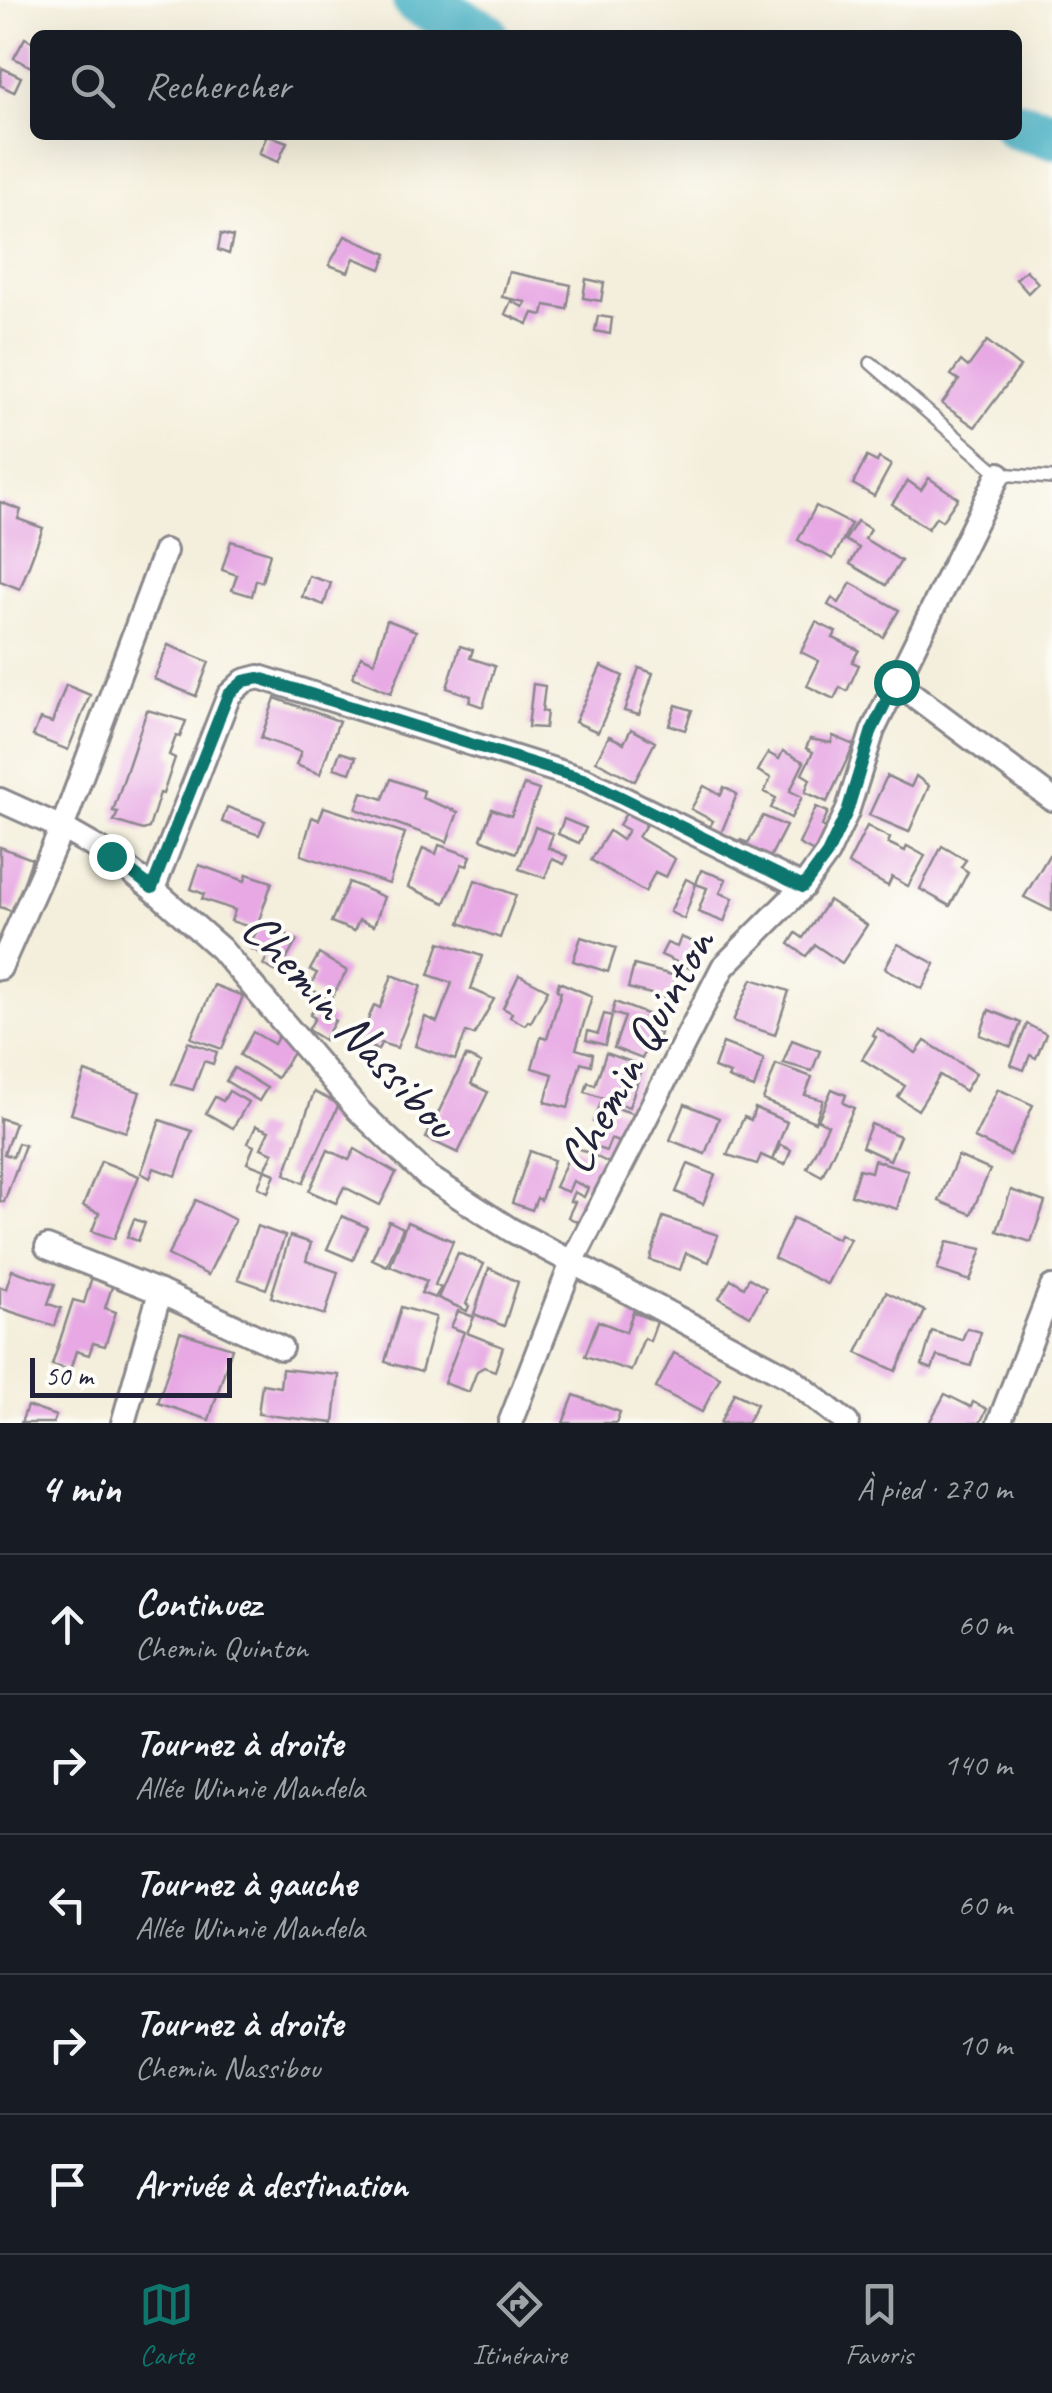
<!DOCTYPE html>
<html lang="fr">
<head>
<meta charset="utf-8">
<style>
	:root { --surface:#171b24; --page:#242831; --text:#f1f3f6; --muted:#9ea1a6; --line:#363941; --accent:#0f766e }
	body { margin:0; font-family:Caveat,sans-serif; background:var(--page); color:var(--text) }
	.scale { position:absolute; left:30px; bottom:25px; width:202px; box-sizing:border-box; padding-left:10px; border:5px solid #22223b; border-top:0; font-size:28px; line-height:35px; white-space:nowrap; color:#22223b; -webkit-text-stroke:8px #fdfcf7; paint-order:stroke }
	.stop { position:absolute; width:30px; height:30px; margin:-22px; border:8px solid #0f766e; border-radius:50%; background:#fff }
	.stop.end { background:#0f766e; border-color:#fff; box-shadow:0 2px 10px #0008 }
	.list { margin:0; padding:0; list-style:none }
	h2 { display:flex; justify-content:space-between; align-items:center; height:130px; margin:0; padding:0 40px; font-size:42px }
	h2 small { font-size:32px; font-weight:400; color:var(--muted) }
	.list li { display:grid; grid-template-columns:65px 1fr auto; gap:30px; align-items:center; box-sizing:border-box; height:140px; padding:0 40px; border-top:2px solid var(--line) }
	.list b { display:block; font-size:38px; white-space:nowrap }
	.list p { margin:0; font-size:32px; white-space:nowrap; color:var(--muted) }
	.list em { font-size:32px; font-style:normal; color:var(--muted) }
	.icon { flex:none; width:55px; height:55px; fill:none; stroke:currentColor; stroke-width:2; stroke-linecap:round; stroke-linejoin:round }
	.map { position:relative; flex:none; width:1052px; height:1423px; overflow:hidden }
	.search { position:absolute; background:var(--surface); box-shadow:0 10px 40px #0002; left:30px; right:30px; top:30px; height:110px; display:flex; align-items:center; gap:25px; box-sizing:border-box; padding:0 35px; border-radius:15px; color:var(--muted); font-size:38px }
	.sheet { height:830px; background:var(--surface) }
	nav { display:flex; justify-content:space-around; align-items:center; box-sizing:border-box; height:140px; border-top:2px solid var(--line); background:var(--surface); font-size:28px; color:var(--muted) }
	nav a { display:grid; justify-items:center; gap:5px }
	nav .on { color:var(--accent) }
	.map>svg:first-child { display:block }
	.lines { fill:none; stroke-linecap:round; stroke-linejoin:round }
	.river { stroke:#48b2c6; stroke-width:50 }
	.building { fill:#e7a8e4 }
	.service-casing { stroke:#8b888c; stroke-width:16 }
	.minor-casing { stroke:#8b888c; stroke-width:28 }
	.service { stroke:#fff; stroke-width:11 }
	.minor { stroke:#fff; stroke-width:22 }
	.route { stroke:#0f766e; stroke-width:12 }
	.labels { text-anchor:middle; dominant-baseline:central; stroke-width:8; stroke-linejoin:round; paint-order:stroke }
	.street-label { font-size:50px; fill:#22223b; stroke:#fdfcf7 }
</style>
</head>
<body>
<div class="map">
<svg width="1052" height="1423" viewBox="0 0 1052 1423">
	<rect width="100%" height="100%" fill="#fdfcf7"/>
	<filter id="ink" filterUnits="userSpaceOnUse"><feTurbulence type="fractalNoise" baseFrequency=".01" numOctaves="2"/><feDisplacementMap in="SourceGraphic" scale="20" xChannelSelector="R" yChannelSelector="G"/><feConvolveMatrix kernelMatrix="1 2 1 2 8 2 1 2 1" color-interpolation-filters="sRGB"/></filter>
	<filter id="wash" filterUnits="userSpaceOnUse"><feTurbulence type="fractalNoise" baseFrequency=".0048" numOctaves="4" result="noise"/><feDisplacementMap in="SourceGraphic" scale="40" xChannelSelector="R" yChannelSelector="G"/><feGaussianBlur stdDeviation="2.25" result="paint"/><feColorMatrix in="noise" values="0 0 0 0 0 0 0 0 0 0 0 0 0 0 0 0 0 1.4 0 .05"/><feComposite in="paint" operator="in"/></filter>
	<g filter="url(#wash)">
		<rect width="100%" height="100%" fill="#f4efdc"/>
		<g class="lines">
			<!-- river -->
			<g class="river">
				<polyline points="417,0 484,35"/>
				<polyline points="1017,125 1052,134"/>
			</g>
		</g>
		<g id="blocks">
			<!-- building -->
			<g class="building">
				<polygon points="25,38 35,43 35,69 14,58"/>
				<polygon points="2,68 21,77 14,92 0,85"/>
				<polygon points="267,135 287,142 278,162 259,154"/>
				<polygon points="221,234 233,237 229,254 218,250"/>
				<polygon points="345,236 387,254 381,269 354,258 348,272 329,265"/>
				<polygon points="1026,270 1038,283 1028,293 1016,279"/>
				<polygon points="509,272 571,285 567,309 545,305 543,315 533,313 528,324 505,314 511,301 523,307 526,302 502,297"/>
				<polygon points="586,279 604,283 601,301 583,298"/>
				<polygon points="598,316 612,318 610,334 595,331"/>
				<polygon points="987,341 1020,367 975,427 942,404 959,380 951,375 961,361 968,367"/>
				<polygon points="867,457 877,462 879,458 891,465 874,496 853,484"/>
				<polygon points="929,478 958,498 942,521 936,517 928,529 892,504 908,481 921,490"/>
				<polygon points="0,502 21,510 18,519 43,528 20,589 0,581"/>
				<polygon points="816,506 851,524 833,559 798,540"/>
				<polygon points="857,521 870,529 865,539 901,561 886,585 850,564 859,548 845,540"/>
				<polygon points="231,541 270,553 262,582 256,580 252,596 232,590 237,575 222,570"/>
				<polygon points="309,576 331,583 324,605 302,597"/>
				<polygon points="851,583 899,610 883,637 828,605 832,598 839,603"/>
				<polygon points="387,620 416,631 391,693 352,677 361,656 374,662"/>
				<polygon points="816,622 836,632 833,638 859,650 852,662 859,665 847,691 840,687 834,699 807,686 819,661 801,652"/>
				<polygon points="168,645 209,662 196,696 154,679"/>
				<polygon points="460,646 473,650 470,658 495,666 483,707 469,702 471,696 447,688"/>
				<polygon points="601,666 623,676 598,732 575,722"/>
				<polygon points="639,668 653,673 639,715 624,711"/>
				<polygon points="533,684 545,686 542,711 547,712 545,728 528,727"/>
				<polygon points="66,685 90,695 68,750 33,736 40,719 52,723"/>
				<polygon points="275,698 339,721 320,774 296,765 301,752 261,738"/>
				<polygon points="676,705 692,710 685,730 669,725"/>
				<polygon points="147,710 186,721 180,737 176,736 169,755 175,758 163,794 160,793 149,828 143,830 114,821 118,812 113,811"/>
				<polygon points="631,729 655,742 635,781 596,761 609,736 624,743"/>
				<polygon points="833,736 854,745 827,802 805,792 810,779 802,774 813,752 806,748 810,739 831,743"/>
				<polygon points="783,751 804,762 790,791 802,797 791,818 771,808 776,798 764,792 771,778 758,771 768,753 779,759"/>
				<polygon points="340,752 356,757 350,773 334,768"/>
				<polygon points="887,776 911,787 916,776 929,786 909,832 869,815"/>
				<polygon points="391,779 424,791 422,798 458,812 447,842 356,809 362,792 383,799"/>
				<polygon points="524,785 539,790 516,853 481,839 492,809 511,816"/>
				<polygon points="704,786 721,795 724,787 737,794 720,836 707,831 713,821 691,809"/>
				<polygon points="227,807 265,821 259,835 222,822"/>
				<polygon points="324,807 405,833 389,884 301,855 312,817 319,820"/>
				<polygon points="816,807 828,812 822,826 830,830 818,854 799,844"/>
				<polygon points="628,810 647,823 638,837 675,859 666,877 655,872 645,892 591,860 609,831 622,840 628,830 619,825"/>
				<polygon points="763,816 786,826 768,861 737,847 741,840 748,843"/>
				<polygon points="564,819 586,828 579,843 558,834"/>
				<polygon points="867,826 890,838 888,843 905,851 907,846 925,856 908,886 892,877 888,886 848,864"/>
				<polygon points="535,827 553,834 548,848 567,856 564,864 552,859 545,878 519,869"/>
				<polygon points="439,845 471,856 467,866 462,864 445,903 408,887 423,848 436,854"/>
				<polygon points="942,846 966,860 961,867 968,872 950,906 920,889"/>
				<polygon points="0,847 32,859 14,912 0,907"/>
				<polygon points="1049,855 1052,856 1052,911 1024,897"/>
				<polygon points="199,865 245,881 247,874 272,882 256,929 231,921 235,910 202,899 204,894 191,889"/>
				<polygon points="701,870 726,879 720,893 733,898 724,922 698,912 707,888 696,884"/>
				<polygon points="686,879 696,884 684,919 670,912"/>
				<polygon points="475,880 516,895 500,938 460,923"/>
				<polygon points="349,882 384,897 374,926 359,920 354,931 331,922"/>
				<polygon points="829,900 867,925 842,963 815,945 806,956 789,944 796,933 803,938"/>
				<polygon points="262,922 297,940 279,973 263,965 267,957 248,947"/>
				<polygon points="581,937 616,948 608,972 573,961"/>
				<polygon points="681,937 705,947 694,970 661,955 667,943 677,947"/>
				<polygon points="440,942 482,956 471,989 494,999 474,1035 466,1032 455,1060 415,1046 425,1017 437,1022 452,983 429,975"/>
				<polygon points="898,944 935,964 922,989 885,968"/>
				<polygon points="319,954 347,971 330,1000 309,988 317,973 310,970"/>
				<polygon points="634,965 676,976 670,999 628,988"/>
				<polygon points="392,975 421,986 397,1048 381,1043 378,1050 359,1042 374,1005 380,1008"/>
				<polygon points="519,975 548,990 531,1022 528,1021 525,1025 510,1017 512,1013 503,1008"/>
				<polygon points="752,979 789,991 775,1035 733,1021"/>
				<polygon points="559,982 592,996 576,1049 593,1054 591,1065 581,1062 568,1108 545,1102 553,1074 532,1068 541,1037 547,1039 561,992 557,990"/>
				<polygon points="214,985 243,996 222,1049 191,1038"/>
				<polygon points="615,1002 657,1018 653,1031 660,1033 655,1049 647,1046 642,1059 614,1048 625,1017 612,1013"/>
				<polygon points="314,1008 335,1021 324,1040 308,1030 315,1018 310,1015"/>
				<polygon points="989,1010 1021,1023 1011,1047 980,1035"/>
				<polygon points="604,1014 612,1016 605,1045 586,1040 588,1031 598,1034"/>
				<polygon points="1027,1024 1046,1034 1036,1058 1030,1055 1024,1070 1011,1065"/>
				<polygon points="877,1028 916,1053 925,1041 976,1073 965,1091 940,1075 918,1110 898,1097 905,1086 862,1059 876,1037 873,1035"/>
				<polygon points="253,1032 274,1044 278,1037 296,1048 277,1078 240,1055"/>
				<polygon points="792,1040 820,1051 812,1071 783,1063"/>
				<polygon points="188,1042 217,1052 213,1064 204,1061 193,1090 172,1084"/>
				<polygon points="723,1043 764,1059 754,1088 728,1078 730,1074 714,1068"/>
				<polygon points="606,1053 643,1066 629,1107 585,1092 588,1082 595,1085"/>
				<polygon points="466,1056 481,1063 471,1084 488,1092 458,1153 426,1138"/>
				<polygon points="776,1064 812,1077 805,1095 823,1100 815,1122 763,1100"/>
				<polygon points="234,1068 267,1088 259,1101 226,1081"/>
				<polygon points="85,1072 140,1092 126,1132 71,1114"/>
				<polygon points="832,1089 846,1095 843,1103 854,1108 822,1176 807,1168 828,1125 818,1120"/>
				<polygon points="998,1089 1033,1105 1010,1155 974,1138"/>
				<polygon points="229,1091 248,1102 233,1128 206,1113 215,1097 223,1101"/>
				<polygon points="314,1092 339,1104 303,1183 285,1174"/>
				<polygon points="601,1103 635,1114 620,1143 611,1139 606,1151 591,1146 599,1125 593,1122"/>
				<polygon points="685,1104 719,1118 705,1154 670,1140"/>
				<polygon points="755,1108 787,1122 772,1160 761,1155 757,1164 727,1155 744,1117 751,1120"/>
				<polygon points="0,1118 15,1123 4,1154 13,1157 18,1143 25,1145 4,1202 0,1201"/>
				<polygon points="160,1120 192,1131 176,1176 154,1168 150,1178 141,1173"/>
				<polygon points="871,1124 900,1136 890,1160 862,1147"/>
				<polygon points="256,1126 269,1131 261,1148 273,1153 265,1170 247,1163 254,1146 248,1143"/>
				<polygon points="780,1145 791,1150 785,1165 773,1160"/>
				<polygon points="574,1146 609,1163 578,1222 568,1217 575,1202 570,1201 574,1192 584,1197 588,1188 573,1181 568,1192 555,1187"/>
				<polygon points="355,1149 396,1173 380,1205 344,1187 336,1203 309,1191 328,1150 349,1160"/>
				<polygon points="530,1151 554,1160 541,1200 537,1198 532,1210 512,1203"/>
				<polygon points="958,1156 990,1170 971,1214 939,1201"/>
				<polygon points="874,1160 908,1170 897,1209 851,1195 859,1169 871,1172"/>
				<polygon points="101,1161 139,1176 114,1239 92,1231 99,1213 83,1206"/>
				<polygon points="688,1164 715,1175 703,1204 676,1192"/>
				<polygon points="265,1170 275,1174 268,1192 258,1187"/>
				<polygon points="1011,1190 1045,1202 1031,1242 997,1231"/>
				<polygon points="196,1200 235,1220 208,1275 168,1255"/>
				<polygon points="342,1216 367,1227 353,1260 327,1249"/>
				<polygon points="663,1217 718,1235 709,1262 686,1253 680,1270 650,1260"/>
				<polygon points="793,1218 838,1239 840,1234 850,1239 827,1284 774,1258"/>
				<polygon points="134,1219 145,1223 138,1241 127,1237"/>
				<polygon points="389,1221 403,1228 387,1266 372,1259"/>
				<polygon points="407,1222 453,1241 435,1285 441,1288 435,1298 421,1293 427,1281 390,1266"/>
				<polygon points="257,1226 285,1236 266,1289 238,1279"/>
				<polygon points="290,1236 311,1243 306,1261 338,1272 325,1315 271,1297"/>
				<polygon points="947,1242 982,1249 970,1281 937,1270"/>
				<polygon points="458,1253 484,1264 466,1304 469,1306 467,1311 438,1298"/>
				<polygon points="489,1268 518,1282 504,1326 474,1314"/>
				<polygon points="12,1270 55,1284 48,1304 61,1308 55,1326 0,1308 0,1287 6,1289"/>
				<polygon points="92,1277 113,1284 105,1308 116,1312 105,1346 93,1343 89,1355 76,1351 70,1370 52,1365 73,1300 84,1303"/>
				<polygon points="749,1278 766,1288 750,1316 719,1298 731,1279 744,1287"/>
				<polygon points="886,1292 925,1311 896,1371 857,1353"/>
				<polygon points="401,1307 436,1317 421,1372 385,1362"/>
				<polygon points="458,1311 474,1317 467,1333 503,1347 495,1371 484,1367 477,1371 469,1392 444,1383 464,1332 451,1327"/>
				<polygon points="633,1312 657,1322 650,1341 644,1338 631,1371 585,1356 598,1321 626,1332"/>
				<polygon points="967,1328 981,1332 971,1366 937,1356 932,1369 922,1365 932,1331 962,1340"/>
				<polygon points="180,1332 232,1348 209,1420 158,1403"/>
				<polygon points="674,1353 720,1377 702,1412 656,1388"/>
				<polygon points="282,1369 339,1375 334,1423 258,1414 262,1384 280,1387"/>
				<polygon points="734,1393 757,1404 747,1423 720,1423"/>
				<polygon points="945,1394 971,1407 973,1402 987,1409 980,1423 929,1423"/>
				<polygon points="574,1395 620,1412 616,1423 563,1423"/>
				<polygon points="27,1406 56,1416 53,1423 21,1423"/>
			</g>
		</g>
	</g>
	<g filter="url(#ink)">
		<use href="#blocks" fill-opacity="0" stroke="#8b888c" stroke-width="2.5"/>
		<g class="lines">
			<!-- service casing -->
			<g class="service-casing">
				<polyline id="service" points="871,363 999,474 1052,478"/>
			</g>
			<!-- minor casing -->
			<g class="minor-casing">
				<g id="minor">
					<polyline points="896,682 1052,799"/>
					<polyline points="0,800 62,828 111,856 153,889 221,949 358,1110 427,1176 511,1230 789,1377 847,1423"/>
					<polyline points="153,889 229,695 244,681 259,677 586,780 803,887"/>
					<polyline points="0,968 62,828 165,551"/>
					<polyline points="47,1247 160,1292 281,1348"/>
					<polyline points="123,1423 160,1292"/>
					<polyline points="510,1423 573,1260 723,967 803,887 827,854 847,812 873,730 999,474"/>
					<polyline points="999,1423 1052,1287"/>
				</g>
			</g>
			<!-- service -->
			<use href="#service" class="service"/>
			<!-- minor -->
			<use href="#minor" class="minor"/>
		</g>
	</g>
	<g class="lines" filter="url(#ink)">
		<!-- route -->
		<polyline class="route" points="111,856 152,888 228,695 244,681 259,678 586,780 803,887 827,854 847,812 872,730 896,682"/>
	</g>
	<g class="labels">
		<!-- street labels -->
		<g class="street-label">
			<text transform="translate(350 1025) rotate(47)">Chemin Nassibou</text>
			<text transform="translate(636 1051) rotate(-61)">Chemin Quinton</text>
		</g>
	</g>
</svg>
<div class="scale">50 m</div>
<div class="stop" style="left:896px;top:682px"></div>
<div class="stop end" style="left:111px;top:856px"></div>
<div class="search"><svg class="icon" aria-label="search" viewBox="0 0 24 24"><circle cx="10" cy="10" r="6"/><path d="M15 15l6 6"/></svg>Rechercher</div>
</div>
<section class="sheet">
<h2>4 min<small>À pied · 270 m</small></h2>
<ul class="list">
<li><svg class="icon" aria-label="ahead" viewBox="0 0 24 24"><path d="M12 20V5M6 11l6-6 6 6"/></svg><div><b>Continuez</b><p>Chemin Quinton</p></div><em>60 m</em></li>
<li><svg class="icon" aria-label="right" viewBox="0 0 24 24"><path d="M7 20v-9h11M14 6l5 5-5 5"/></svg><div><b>Tournez à droite</b><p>Allée Winnie Mandela</p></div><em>140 m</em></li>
<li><svg class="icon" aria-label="left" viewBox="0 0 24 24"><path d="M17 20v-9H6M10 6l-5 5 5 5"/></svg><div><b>Tournez à gauche</b><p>Allée Winnie Mandela</p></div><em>60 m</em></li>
<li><svg class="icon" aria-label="right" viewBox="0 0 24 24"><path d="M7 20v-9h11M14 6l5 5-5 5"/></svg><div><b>Tournez à droite</b><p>Chemin Nassibou</p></div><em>10 m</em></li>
<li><svg class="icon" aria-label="arrive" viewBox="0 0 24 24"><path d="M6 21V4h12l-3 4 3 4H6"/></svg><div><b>Arrivée à destination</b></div></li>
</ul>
</section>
<nav>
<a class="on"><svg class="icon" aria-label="map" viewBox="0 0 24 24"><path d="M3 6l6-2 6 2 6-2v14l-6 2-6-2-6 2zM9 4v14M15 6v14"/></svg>Carte</a>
<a><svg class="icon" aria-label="directions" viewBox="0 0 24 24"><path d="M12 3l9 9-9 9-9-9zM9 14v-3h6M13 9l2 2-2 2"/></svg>Itinéraire</a>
<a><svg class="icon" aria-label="saved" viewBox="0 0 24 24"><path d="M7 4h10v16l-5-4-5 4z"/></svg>Favoris</a>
</nav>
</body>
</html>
